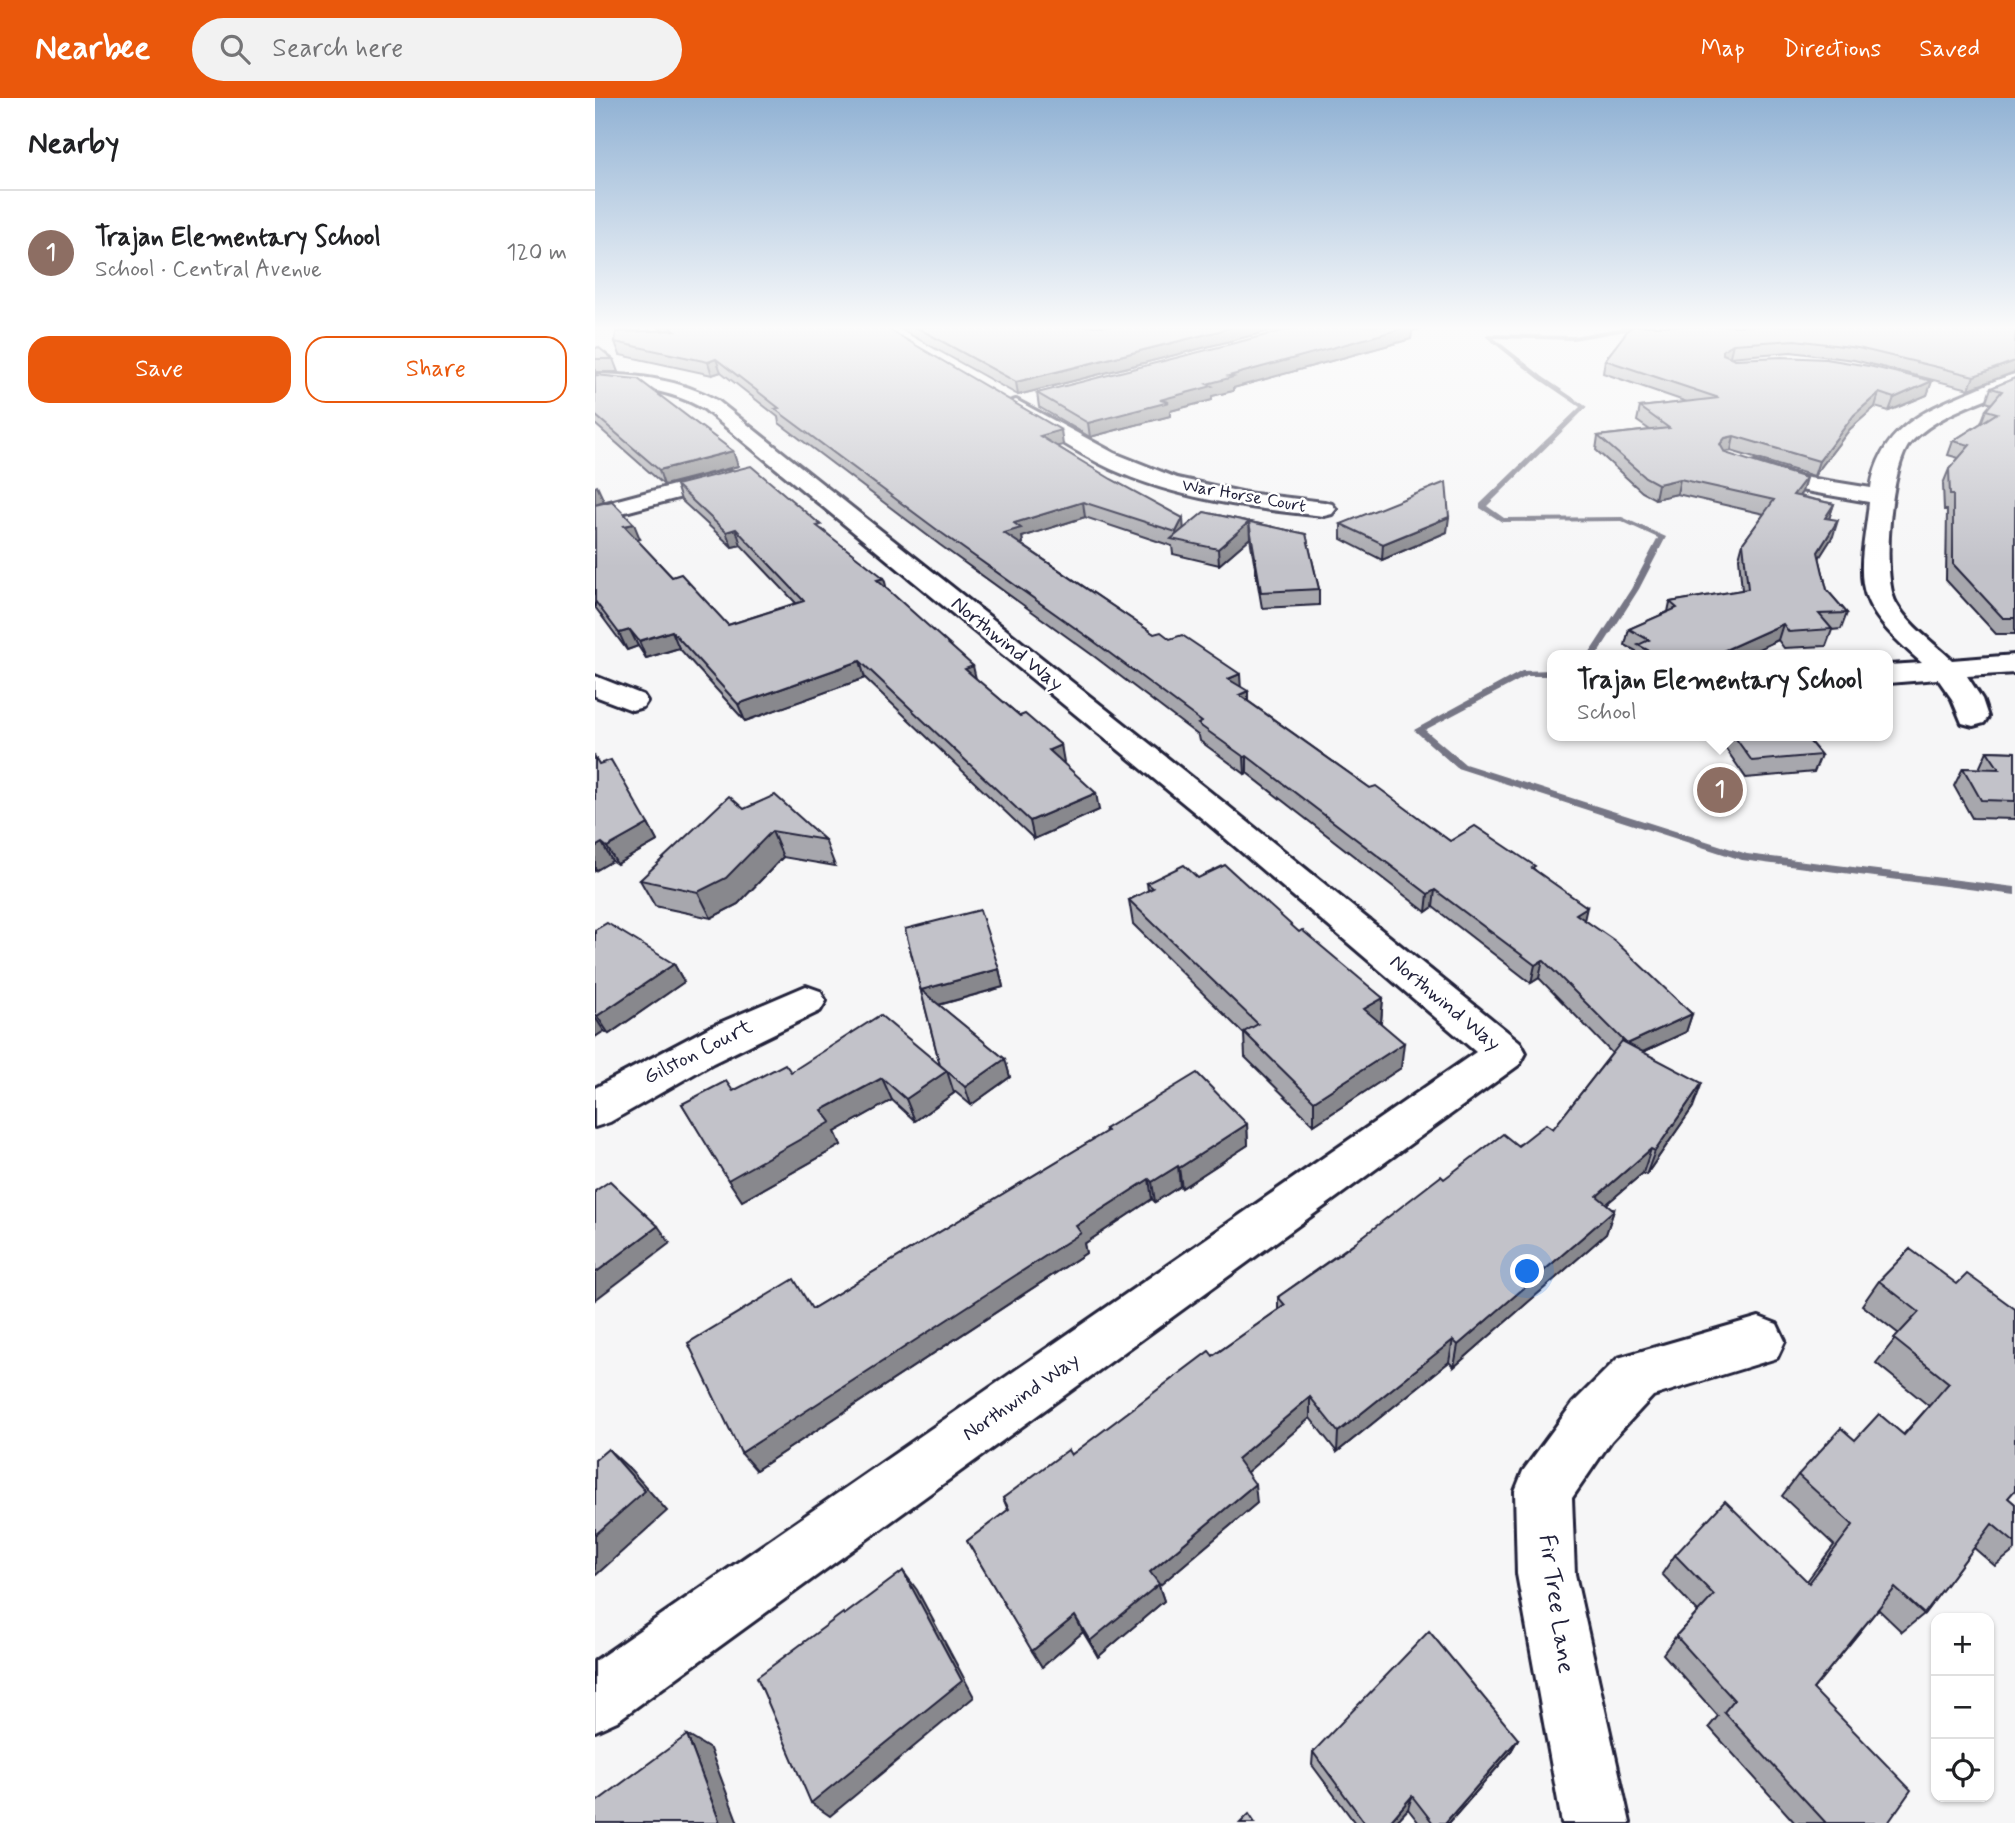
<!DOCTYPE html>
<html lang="en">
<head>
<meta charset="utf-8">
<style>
	:root { --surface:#fff; --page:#f2f2f2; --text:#202124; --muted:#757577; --line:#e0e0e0; --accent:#ea580c }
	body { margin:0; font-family:Mynerve,sans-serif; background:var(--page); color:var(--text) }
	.controls { position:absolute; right:21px; bottom:21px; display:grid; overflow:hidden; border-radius:14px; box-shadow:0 2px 5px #0004 }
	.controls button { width:63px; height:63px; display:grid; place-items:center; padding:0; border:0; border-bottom:2px solid var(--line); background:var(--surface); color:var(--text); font:35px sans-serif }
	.you { position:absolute; left:933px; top:1174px; width:24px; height:24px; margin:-18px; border:5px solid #fff; border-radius:50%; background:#1a73e8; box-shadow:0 0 0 10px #1a73e833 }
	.badge { display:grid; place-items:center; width:46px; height:46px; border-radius:50%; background:var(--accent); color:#fff; font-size:23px; font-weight:700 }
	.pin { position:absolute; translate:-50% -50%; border:4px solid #fff; box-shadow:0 2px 7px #0006 }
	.popup { position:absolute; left:952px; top:552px; width:346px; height:91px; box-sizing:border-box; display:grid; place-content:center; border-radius:14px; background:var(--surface); filter:drop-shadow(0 2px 5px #0005); font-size:23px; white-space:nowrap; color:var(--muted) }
	.popup b { font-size:26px; color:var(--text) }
	.popup::after { content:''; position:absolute; left:50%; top:100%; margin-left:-14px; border:14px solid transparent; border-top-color:var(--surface) }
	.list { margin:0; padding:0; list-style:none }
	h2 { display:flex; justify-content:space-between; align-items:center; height:91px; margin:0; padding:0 28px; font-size:30px }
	h2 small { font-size:23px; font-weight:400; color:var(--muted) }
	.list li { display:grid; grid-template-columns:46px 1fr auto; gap:21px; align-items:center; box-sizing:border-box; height:126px; padding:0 28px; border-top:2px solid var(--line) }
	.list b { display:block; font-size:26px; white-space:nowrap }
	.list p { margin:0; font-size:23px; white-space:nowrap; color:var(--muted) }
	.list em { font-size:23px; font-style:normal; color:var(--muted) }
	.actions { display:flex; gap:14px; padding:21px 28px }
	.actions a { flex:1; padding:16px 0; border:2px solid var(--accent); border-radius:21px; text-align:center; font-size:24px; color:var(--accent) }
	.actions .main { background:var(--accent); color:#fff }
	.icon { flex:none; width:38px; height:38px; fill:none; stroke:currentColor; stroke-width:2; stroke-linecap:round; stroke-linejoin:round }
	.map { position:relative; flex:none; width:1420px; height:1725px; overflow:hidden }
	header { display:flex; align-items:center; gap:42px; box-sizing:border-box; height:98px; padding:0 35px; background:var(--accent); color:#fff }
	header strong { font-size:33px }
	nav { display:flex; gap:38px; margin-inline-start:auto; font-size:24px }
	.search { width:490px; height:63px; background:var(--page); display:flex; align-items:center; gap:18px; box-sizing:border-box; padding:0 24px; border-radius:38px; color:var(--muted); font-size:26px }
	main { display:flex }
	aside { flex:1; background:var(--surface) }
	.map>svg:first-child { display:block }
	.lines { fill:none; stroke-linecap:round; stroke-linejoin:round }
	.stream { fill:#767685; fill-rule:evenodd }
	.minor-casing { stroke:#22223b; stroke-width:6 }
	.minor { fill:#fff; fill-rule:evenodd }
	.wall { fill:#a7a7ad; stroke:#22223b; stroke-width:2 }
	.shaded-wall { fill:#88888d; stroke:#22223b; stroke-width:2 }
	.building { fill:#c2c2c9; stroke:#22223b; stroke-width:2 }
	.labels { text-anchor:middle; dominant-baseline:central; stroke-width:5; stroke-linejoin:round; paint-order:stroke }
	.far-street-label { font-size:18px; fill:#22223b; stroke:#fff }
	.street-label { font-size:21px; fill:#22223b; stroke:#fff }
	.near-street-label { font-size:24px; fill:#22223b; stroke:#fff }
</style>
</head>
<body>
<header>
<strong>Nearbee</strong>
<div class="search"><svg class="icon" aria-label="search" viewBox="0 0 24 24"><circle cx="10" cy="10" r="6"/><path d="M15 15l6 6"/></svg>Search here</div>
<nav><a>Map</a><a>Directions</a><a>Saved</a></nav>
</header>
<main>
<aside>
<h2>Nearby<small></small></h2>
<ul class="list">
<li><span class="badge" style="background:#8d6e63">1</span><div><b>Trajan Elementary School</b><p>School · Central Avenue</p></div><em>120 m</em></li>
</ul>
<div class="actions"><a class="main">Save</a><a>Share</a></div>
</aside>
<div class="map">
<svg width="1420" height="1725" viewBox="0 0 1420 1725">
	<rect width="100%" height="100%" fill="#f6f6f7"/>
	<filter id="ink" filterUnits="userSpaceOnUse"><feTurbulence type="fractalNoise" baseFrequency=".0143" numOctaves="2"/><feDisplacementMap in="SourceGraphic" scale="14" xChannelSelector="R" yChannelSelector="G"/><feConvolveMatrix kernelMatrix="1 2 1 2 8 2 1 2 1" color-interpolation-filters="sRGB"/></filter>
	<g filter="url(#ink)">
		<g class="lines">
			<!-- stream -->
			<g class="stream">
				<polygon points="1035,228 1041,228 1037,232 978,242 899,240 948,279 992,309 892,408 909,420 1027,419 1071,439 1044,491 1002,557 993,557 1036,491 1063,440 1026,423 907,424 885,410 885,406 985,309 944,281 890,238 893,236 978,238"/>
				<polygon points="957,572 957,578 932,578 830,632 870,666 1152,756 1420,789 1420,797 1147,762 862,670 819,632 927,573"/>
			</g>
			<!-- minor casing -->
			<g class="minor-casing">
				<g id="minor">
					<path d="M0 276C43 277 85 281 123 303L633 708 925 944 931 955 925 966 22 1623 0 1633V1563L881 954 609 722 109 311C75 291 39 288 0 288Z"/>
					<path d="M1420 276V289C1385 304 1343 316 1316 344 1295 366 1286 479 1301 505 1314 528 1338 544 1357 562L1420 557V575L1372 578 1387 601 1393 619 1389 625 1378 628 1367 625 1357 601 1343 581 1293 585V567L1327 565C1304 544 1273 519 1268 486 1264 460 1272 430 1274 404L1205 392 1152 376 1149 371 1152 366 1160 364 1208 379 1276 390C1285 333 1325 314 1374 294 1389 288 1404 280 1420 276Z"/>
					<path d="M421 302 519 355 582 380 651 395 729 404 737 406 741 411 737 416 729 418C657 411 583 401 516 371 480 354 448 332 414 312L411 308 414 304Z"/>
					<polygon points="132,373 140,375 143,380 140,385 0,422 0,408"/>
					<polygon points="0,578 48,597 52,603 48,609 37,612 0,598"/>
					<polygon points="211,888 225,893 231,903 225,913 118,965 15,1024 0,1029 0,990 115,929"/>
					<polygon points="1164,1219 1182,1226 1190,1243 1182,1260 1058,1298 1016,1343 977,1400 980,1476 1035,1725 967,1725 922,1476 920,1393 928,1373 978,1305 1023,1260"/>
				</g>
			</g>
			<!-- minor -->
			<use href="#minor" class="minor"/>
		</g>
		<!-- wall -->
		<g class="wall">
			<polygon points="61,228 288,228 468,347 462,348 589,431 609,414 711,436 724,491 724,507 667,510 655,440 624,467 578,456 577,448 490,419 427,439 428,445 426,446 559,536 646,589 653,603 775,690 855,743 939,771 989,821 1097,916 1091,934 1048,954 1098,1009 1051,1077 1048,1075 1011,1106 1019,1112 1011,1136 859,1269 854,1264 742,1354 715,1320 652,1374 662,1405 564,1488 569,1503 503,1559 488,1534 447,1569 372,1443 413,1412 408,1400 476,1357 683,1212 683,1199 849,1081 958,1031 1017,955 944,880 936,885 838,809 831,814 652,675 650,676 605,643 604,638 500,559 345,447 184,325 183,319 126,274 117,277 25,257 20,244 68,232"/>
			<polygon points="300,228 694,228 423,297"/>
			<polygon points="1038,228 1420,228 1420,274 1374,291 1259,262 1196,254 1134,259 1140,261 1337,283 1332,297 1294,313 1280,309 1255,331 1219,378 1136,353 1129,354 1207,394 1204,398 1239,406 1234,420 1238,438 1224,459 1232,492 1252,515 1246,531 1237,532 1231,548 1189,550 1183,542 1151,557 1040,557 1041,553 1030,547 1034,531 1073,514 1075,504 1147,492 1144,460 1148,445 1169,416 1082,396 1060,401 1047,394 1001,352 1003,338 1055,332 1042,323 1045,309 1092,304 1008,275 1010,262"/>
			<polygon points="831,229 817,233 816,241 638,290 638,293 617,298 617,302 575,313 575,318 495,339 444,309 442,295"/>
			<polygon points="0,251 18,261 23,274 0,274"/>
			<polygon points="0,277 143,368 69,387 0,326"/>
			<polygon points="1420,280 1419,385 1420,398 1420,536 1401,536 1351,482 1352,412 1349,412 1348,386 1354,371 1364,360 1353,357 1358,343 1386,325 1391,312 1397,306 1391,304 1396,290"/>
			<polygon points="81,387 228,432 291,491 381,581 425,618 466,647 468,665 504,712 439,741 270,580 150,623 84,550 51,560 43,548 32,552 0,509 0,407 45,441 42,442 77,479 133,527 201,505 146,447 137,449 86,402"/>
			<polygon points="746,426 852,434 787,462 746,441"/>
			<polygon points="1122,638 1210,638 1226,657 1219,674 1151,680"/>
			<polygon points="1392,653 1420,654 1420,721 1377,720 1359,688 1368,670 1384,671"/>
			<polygon points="4,666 53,726 62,743 22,766 17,763 0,773"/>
			<polygon points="149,711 230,742 240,768 188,759 143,806 116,820 60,808 45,782"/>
			<polygon points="603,780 704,834 788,900 786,924 785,925 806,970 719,1027 650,959 649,936 538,826 534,802 553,793 552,785"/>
			<polygon points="310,831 404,871 408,889 344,907 410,961 415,979 376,1007 358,992 359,995 320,1023 297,1002 240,1034 246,1047 147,1103 87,1006 138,993 196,974 345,967"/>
			<polygon points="0,832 79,866 89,884 14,936 9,933 0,939"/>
			<polygon points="652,1026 653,1047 587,1090 585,1088 560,1104 557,1101 489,1146 491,1155 161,1372 217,1211 511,1034 510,1031"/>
			<polygon points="1315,1151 1413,1400 1420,1406 1420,1452 1400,1468 1379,1450 1329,1516 1307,1534 1283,1511 1218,1591 1293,1725 1200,1725 1114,1629 1123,1618 1068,1556 1081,1538 1103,1514 1067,1476 1080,1457 1212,1483 1239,1447 1187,1398 1203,1377 1260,1342 1308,1337 1334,1308 1281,1265 1304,1236 1267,1207 1284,1183"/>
			<polygon points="923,1641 915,1655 854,1725 824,1725 813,1711 800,1725 760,1725 717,1667 718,1654"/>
		</g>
		<!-- shaded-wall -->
		<g class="shaded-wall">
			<polygon points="644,228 694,228 423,297 421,284"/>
			<polygon points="805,228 832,228 817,233 816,241 638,290 638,293 617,298 617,302 575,313 575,318 495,339 493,325 612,286 634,278"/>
			<polygon points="1138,246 1135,258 1125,265 1128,252"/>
			<polygon points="121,261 126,274 117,277 113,264"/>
			<polygon points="1420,263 1420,274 1374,291 1379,278"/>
			<polygon points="1337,283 1332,297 1294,313 1299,300"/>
			<polygon points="1284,295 1280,309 1255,331 1219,378 1224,363 1259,317"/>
			<polygon points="466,332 468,347 448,352 445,338"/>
			<polygon points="1139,338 1136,353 1126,354 1125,346 1130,340"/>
			<polygon points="138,353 143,368 69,387 64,372"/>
			<polygon points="1211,380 1207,394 1193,412 1198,397"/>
			<polygon points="1085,381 1082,396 1060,401 1063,386"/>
			<polygon points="2,388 9,403 0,406 0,389"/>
			<polygon points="488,404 490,419 427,439 428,445 412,450 409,435 419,425"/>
			<polygon points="1239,406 1234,421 1230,420"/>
			<polygon points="854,419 852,434 787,462 788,446"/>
			<polygon points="588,420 589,435 582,442 581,434"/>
			<polygon points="1243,422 1238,438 1218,470 1223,454"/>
			<polygon points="654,424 655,440 624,467 623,451"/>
			<polygon points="39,426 45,441 36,444 29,428"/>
			<polygon points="141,431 146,447 137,449 131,434"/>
			<polygon points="289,480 293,496 282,482"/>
			<polygon points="1188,526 1183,542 1151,557 1119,557"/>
			<polygon points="35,532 43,548 32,552 24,535"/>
			<polygon points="77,533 84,550 51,560 44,543"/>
			<polygon points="265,563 270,580 150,623 143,606"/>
			<polygon points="378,568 382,585 370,571"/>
			<polygon points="645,576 646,592 633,581"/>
			<polygon points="653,593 653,610 644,597"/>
			<polygon points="466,647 469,664 457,669 454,652"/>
			<polygon points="652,658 652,675 650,676 649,659"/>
			<polygon points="501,695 504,712 439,741 435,723"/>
			<polygon points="53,726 62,743 22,766 12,749"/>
			<polygon points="177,733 188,759 143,806 116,820 103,794"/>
			<polygon points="7,745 17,763 0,773 0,749"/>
			<polygon points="840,792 838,809 831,814 833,796"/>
			<polygon points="992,809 988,827 981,816"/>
			<polygon points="948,862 944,880 936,885 940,867"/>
			<polygon points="79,866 89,884 14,936 2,918"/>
			<polygon points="404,871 408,889 332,910 326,892"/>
			<polygon points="788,900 786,924 767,936 769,911"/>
			<polygon points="1097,916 1091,934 1026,964 1032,946"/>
			<polygon points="0,919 9,933 0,939"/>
			<polygon points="809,945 806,970 719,1027 719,1003"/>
			<polygon points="410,961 415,979 376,1007 370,989"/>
			<polygon points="352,973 359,995 320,1023 311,1001"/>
			<polygon points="287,980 297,1002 240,1034 246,1047 147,1103 133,1082 227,1012"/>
			<polygon points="1107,985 1098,1009 1051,1077 1060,1053"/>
			<polygon points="652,1026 653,1047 587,1090 584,1070"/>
			<polygon points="1056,1051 1048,1075 994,1121 1002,1098"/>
			<polygon points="583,1068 585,1088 560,1104 557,1084"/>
			<polygon points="554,1081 557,1101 489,1146 491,1155 161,1372 146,1355 481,1128"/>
			<polygon points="1019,1112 1011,1136 859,1269 863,1247"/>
			<polygon points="63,1128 75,1145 0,1202 0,1175"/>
			<polygon points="858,1242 854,1264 742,1354 743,1334"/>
			<polygon points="715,1299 715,1320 644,1381 642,1361"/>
			<polygon points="13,1351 36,1372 72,1413 0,1478 0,1437"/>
			<polygon points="660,1386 662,1405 564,1488 569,1503 503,1559 495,1543 555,1474"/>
			<polygon points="308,1473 322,1492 379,1599 235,1718 216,1705"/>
			<polygon points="480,1518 488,1534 447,1569 437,1553"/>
			<polygon points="92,1637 115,1651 143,1725 125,1725"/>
			<polygon points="923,1641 915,1655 854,1725 850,1725"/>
			<polygon points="817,1698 813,1711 800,1725 794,1725"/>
		</g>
		<!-- building -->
		<g class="building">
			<polygon points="74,228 288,228 466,332 445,338 516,381 588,420 581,434 488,404 419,425 426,430 409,435 559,536 566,534 575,541 587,537 645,576 633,581 653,593 644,597 775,690 781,688 855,743 880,728 940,768 937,770 992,809 981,816 1020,843 1097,916 1032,946 948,862 940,867 840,792 833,796 652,658 649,659 603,626 607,624 497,542 341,431 180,311 184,310 121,261 113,264 20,244 21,234 80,232"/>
			<polygon points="319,228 644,228 421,284"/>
			<polygon points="707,228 817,228 634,278 638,279 612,286 617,288 565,302 574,304 493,325 442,295"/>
			<polygon points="1038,228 1420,228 1420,263 1379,278 1263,250 1200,242 1138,246 1128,252 1128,256 1140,261 1187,259 1231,261 1274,268 1337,283 1299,300 1284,295 1259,317 1224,363 1139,338 1130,340 1125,346 1130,355 1211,380 1198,397 1239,406 1230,420 1243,422 1223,454 1232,492 1252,515 1224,516 1237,531 1194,534 1188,526 1119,557 1062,557 1043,547 1054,542 1034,531 1082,510 1075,504 1153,491 1148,445 1179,402 1085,381 1063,386 1050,379 1003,338 1074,330 1045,309 1124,300 1010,262 1033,232"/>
			<polygon points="3,249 18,261 0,261 0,251"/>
			<polygon points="0,277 43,281 138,353 64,372 0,317"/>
			<polygon points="1420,280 1420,377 1418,379 1420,398 1420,520 1408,520 1358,466 1358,397 1355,397 1354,371 1375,347 1358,343 1402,315 1391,312 1407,293 1396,290"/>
			<polygon points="156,368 226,427 222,428 289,480 282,482 378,568 370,571 425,618 430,616 466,647 454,652 501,695 435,723 265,563 143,606 77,533 44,543 35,532 24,535 0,503 0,407 17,403 39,426 29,428 77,479 86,476 133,527 209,503 141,431 131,434 81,387"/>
			<polygon points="851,384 854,419 788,446 746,426"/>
			<polygon points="609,414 711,436 724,491 666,494 654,424 623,451 576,441"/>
			<polygon points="1139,638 1210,638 1226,657 1157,663"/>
			<polygon points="1392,653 1420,654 1420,703 1386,702 1368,670 1404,671"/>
			<polygon points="0,659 4,666 16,662 53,726 12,749 7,745 0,749"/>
			<polygon points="180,697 230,742 177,733 131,780 103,794 45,782 134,698 149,711"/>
			<polygon points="589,767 603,780 630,767 704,834 707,832 788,900 769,911 809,945 719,1003 649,934 663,926 534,802 558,790 552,785"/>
			<polygon points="385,812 404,871 326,892 410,961 370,989 345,967 310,831"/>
			<polygon points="12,825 79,866 2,918 0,917 0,832"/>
			<polygon points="285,917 352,973 311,1001 287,980 227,1012 236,1024 133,1082 87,1006 131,983 138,993 190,966 196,974"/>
			<polygon points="1027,943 1107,985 1060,1053 1056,1051 1002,1098 1019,1112 863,1247 858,1242 743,1334 715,1299 642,1361 660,1386 555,1474 564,1486 495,1543 480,1518 437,1553 372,1443 414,1411 408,1400 473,1352 476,1357 614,1253 618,1258 690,1207 683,1199 749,1153 846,1078 849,1081 908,1036 923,1048 951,1026 958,1031"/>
			<polygon points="602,975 652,1026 584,1070 583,1068 557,1084 554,1081 481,1128 486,1135 146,1355 93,1245 199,1181 217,1211 512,1033 510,1031"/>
			<polygon points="15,1083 63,1128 0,1175 0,1093"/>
			<polygon points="1315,1151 1362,1186 1372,1176 1420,1211 1420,1392 1413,1400 1420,1406 1420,1445 1397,1426 1329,1516 1300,1490 1218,1591 1316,1692 1293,1725 1231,1725 1129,1614 1139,1602 1081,1538 1119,1497 1080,1457 1130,1403 1214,1485 1258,1427 1203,1377 1246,1330 1260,1342 1284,1316 1309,1337 1354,1285 1299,1241 1324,1214 1284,1183"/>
			<polygon points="13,1351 50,1393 0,1437 0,1362"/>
			<polygon points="308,1473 367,1583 216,1705 162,1579 248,1515 249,1517"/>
			<polygon points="834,1533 923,1641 850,1725 838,1725 817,1698 794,1725 770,1725 718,1654"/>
			<polygon points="92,1637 125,1725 0,1725 0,1705"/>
			<polygon points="654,1716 660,1725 645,1725"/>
		</g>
	</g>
	<!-- sky -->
	<linearGradient id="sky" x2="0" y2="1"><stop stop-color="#91b2d4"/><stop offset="0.49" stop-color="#fbfbfb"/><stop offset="1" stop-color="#fbfbfb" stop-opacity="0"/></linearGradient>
	<rect width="1420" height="469" fill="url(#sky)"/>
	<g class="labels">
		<!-- far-street labels -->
		<g class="far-street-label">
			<text transform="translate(649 398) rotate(10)">War Horse Court</text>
		</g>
		<!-- street labels -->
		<g class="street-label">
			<text transform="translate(412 546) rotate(39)">Northwind Way</text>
			<text transform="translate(850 905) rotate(40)">Northwind Way</text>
			<text transform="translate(103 954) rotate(-27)">Gilston Court</text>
			<text transform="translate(426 1299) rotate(-35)">Northwind Way</text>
		</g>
		<!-- near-street labels -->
		<g class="near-street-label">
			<text transform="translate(961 1506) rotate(82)">Fir Tree Lane</text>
		</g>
	</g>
</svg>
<div class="controls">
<button>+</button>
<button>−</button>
<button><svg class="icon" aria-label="locate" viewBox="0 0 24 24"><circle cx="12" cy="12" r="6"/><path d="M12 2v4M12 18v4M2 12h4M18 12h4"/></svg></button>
</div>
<div class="you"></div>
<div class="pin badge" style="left:1125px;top:692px;background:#8d6e63">1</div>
<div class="popup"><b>Trajan Elementary School</b>School</div>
</div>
</main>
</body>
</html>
